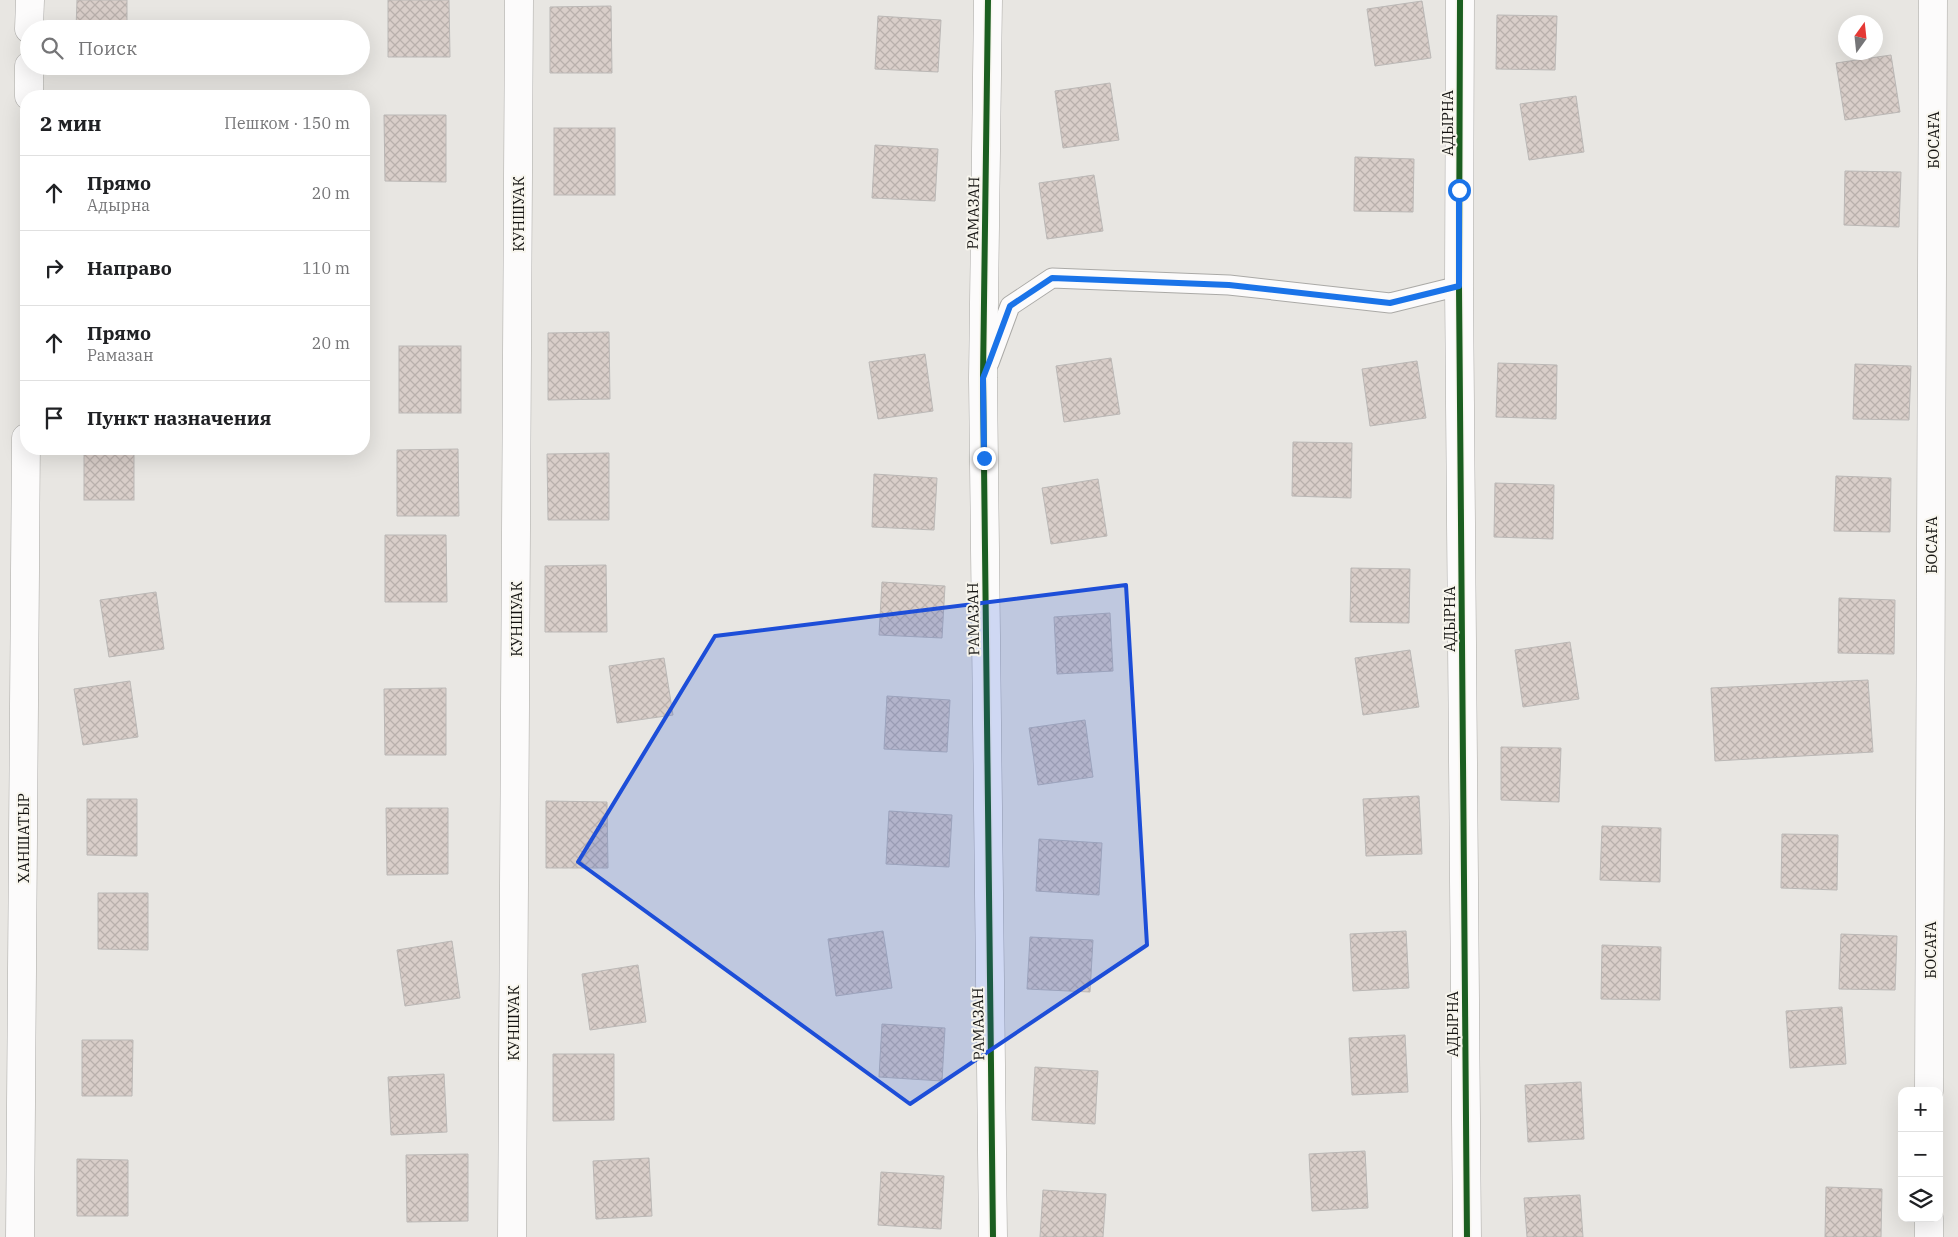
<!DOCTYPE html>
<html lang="ru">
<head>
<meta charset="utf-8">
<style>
	:root { --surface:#fff; --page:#f6f6f6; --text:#202124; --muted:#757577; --line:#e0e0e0 }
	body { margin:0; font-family:"IBM Plex Serif",serif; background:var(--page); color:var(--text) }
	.controls { position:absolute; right:15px; bottom:15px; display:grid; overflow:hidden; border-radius:10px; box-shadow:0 5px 20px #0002 }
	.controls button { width:45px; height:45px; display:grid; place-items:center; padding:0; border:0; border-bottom:1px solid var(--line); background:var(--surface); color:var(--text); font:25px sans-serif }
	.compass { position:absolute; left:1838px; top:15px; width:45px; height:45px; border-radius:50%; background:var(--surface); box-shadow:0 5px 20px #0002; rotate:15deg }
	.stop { position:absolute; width:15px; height:15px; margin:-11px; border:4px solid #1a73e8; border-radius:50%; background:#fff }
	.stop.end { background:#1a73e8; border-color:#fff; box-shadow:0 1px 5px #0008 }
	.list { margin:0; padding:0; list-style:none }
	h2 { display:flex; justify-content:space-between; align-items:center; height:65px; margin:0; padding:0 20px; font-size:21px }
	h2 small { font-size:16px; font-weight:400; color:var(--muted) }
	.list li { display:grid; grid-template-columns:32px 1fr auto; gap:15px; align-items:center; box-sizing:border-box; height:75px; padding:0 20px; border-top:1px solid var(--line) }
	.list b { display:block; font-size:19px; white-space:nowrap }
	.list p { margin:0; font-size:16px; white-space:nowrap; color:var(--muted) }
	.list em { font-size:16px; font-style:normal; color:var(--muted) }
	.icon { flex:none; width:28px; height:28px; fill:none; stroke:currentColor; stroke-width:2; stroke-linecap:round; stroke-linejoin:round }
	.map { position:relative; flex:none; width:1958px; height:1237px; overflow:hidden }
	.search { position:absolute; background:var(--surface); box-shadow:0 5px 20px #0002; left:20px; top:20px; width:350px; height:55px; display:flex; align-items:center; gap:12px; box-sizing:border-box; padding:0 18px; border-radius:28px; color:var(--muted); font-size:19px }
	.panel { position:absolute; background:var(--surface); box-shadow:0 5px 20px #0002; left:20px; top:90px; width:350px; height:365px; border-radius:20px }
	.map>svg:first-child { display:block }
	.building { fill:url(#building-cross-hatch); stroke:#bbb8b6 }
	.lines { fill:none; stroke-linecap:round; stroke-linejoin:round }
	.lane-casing { stroke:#aaa9a6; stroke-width:21 }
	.street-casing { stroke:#aaa9a6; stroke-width:29 }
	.lane { stroke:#fcfbfb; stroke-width:19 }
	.street { stroke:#fcfbfb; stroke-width:28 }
	.cycleway-casing { stroke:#f7f5ed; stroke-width:9 }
	.cycleway { stroke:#1b5e20; stroke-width:6 }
	.route { stroke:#1a73e8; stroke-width:6 }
	.marked { fill:#1d4ed8; fill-opacity:0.2; stroke:#1d4ed8; stroke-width:4; stroke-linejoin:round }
	.labels { text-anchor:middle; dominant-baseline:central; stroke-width:4; stroke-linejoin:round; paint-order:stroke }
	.street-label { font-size:15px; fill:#131210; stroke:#f7f5ed }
</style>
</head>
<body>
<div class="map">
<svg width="1958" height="1237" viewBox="0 0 1958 1237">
	<defs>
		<pattern id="building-cross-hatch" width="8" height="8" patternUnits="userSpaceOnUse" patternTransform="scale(1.25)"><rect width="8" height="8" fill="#d9cec9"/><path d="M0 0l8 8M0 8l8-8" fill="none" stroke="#b9b0ac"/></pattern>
	</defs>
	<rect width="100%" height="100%" fill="#e8e6e2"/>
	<!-- building -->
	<g class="building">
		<polygon points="77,0 127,0 127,29 76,29"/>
		<polygon points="388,0 449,0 450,57 388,57"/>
		<polygon points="1422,1 1431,58 1375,66 1367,9"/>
		<polygon points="611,6 612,73 550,73 550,7"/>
		<polygon points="1497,15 1557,16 1555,70 1496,69"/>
		<polygon points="878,16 941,20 938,72 875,69"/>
		<polygon points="1891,55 1900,112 1845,120 1836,63"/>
		<polygon points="1110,83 1119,140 1063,148 1055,91"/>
		<polygon points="1576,96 1584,152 1529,160 1520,104"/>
		<polygon points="384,115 446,115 446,182 385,181"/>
		<rect x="554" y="128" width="61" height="67"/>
		<polygon points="875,145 938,149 935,201 872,198"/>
		<polygon points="1355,157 1414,159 1413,212 1354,211"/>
		<polygon points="1845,171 1901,172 1899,227 1844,225"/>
		<polygon points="1094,175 1103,231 1047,239 1039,183"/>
		<polygon points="609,332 610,399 548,400 548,333"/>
		<rect x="399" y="346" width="62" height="67"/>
		<polygon points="925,354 933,411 878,419 869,362"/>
		<polygon points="1111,358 1120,414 1064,422 1056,366"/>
		<polygon points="1417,361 1426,418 1370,426 1362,369"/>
		<polygon points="1498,363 1557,365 1556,419 1496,417"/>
		<polygon points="1855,364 1911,366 1909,420 1853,419"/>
		<polygon points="1293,442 1352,443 1351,498 1292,496"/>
		<rect x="84" y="449" width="50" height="51"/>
		<polygon points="458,449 459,516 397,516 397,450"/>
		<polygon points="609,453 609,520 548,520 547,454"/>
		<polygon points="874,474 937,478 934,530 872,527"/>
		<polygon points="1836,476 1891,478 1890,532 1834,531"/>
		<polygon points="1098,479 1107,536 1051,544 1042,488"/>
		<polygon points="1495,483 1554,485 1553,539 1494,537"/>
		<polygon points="385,535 446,535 447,602 385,602"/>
		<polygon points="606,565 607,632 545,632 545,566"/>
		<polygon points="1351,568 1410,569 1409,623 1350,622"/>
		<polygon points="882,582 945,586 942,638 879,635"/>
		<polygon points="156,592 164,649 109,657 100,600"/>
		<polygon points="1839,598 1895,600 1894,654 1838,653"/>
		<polygon points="1110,613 1113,671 1057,674 1054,617"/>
		<polygon points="1570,642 1579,699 1523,707 1515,650"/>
		<polygon points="1410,650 1419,707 1363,715 1355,658"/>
		<polygon points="664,658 673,715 617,723 609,666"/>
		<polygon points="1868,680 1873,752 1715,761 1711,688"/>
		<polygon points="130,681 138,737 83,745 74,689"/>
		<polygon points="446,688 446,755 385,755 384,689"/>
		<polygon points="887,696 950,700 947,752 884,749"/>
		<polygon points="1085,720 1093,777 1038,785 1029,728"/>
		<polygon points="1501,747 1561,748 1559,802 1501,800"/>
		<polygon points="1419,796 1422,854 1366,856 1363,799"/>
		<polygon points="87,799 137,799 137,856 87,855"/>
		<polygon points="546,801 607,802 608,868 546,868"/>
		<polygon points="386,808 448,808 448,874 387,875"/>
		<polygon points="889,811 952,815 949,867 886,864"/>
		<polygon points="1602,826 1661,828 1660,882 1600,880"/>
		<polygon points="1782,834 1838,835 1837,890 1781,888"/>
		<polygon points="1039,839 1102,843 1099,895 1036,891"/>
		<polygon points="98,893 148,893 148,950 98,949"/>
		<polygon points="883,931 892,988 836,996 828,939"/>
		<polygon points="1406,931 1409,988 1353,991 1350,934"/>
		<polygon points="1841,934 1897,936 1895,990 1839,989"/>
		<polygon points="1030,937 1093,940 1090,992 1027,989"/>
		<polygon points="452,941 460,998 405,1006 397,950"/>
		<polygon points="1602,945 1661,947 1660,1000 1601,999"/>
		<polygon points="638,965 646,1022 590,1030 582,974"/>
		<polygon points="1842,1007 1846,1064 1790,1068 1786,1011"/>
		<polygon points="882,1024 945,1028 942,1081 879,1077"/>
		<polygon points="1405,1035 1408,1092 1352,1095 1349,1038"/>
		<polygon points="82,1040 133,1040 132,1096 82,1096"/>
		<polygon points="553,1054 614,1054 614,1120 553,1121"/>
		<polygon points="1035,1067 1098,1071 1095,1124 1032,1120"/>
		<polygon points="444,1074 447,1132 391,1135 388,1077"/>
		<polygon points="1581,1082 1584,1139 1528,1142 1525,1085"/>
		<polygon points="1365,1151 1368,1208 1312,1211 1309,1154"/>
		<polygon points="468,1154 468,1221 407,1222 406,1155"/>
		<polygon points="649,1158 652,1216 596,1219 593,1161"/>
		<polygon points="77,1159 128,1160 128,1216 77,1216"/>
		<polygon points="881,1172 944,1176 941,1229 878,1225"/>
		<polygon points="1826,1187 1882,1189 1881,1237 1825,1237"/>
		<polygon points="1043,1190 1106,1194 1103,1237 1040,1237"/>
		<polygon points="1580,1195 1583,1237 1527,1237 1524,1198"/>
	</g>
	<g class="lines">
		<!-- lane casing -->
		<g class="lane-casing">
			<polyline id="lane" points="989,363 1010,306 1052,278 1229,285 1390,303 1459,286"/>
		</g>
		<!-- street casing -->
		<g class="street-casing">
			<g id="street">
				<polyline points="988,0 983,378 993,1237"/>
				<polyline points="1460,0 1459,286 1467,1237"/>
				<polyline points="29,29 30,0"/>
				<polyline points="29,96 29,66"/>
				<polyline points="1929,1091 1933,0"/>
				<polyline points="20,1237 26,438"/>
				<polyline points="512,1237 519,0"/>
				<polyline points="1929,1237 1929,1218"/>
			</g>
		</g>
		<!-- lane -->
		<use href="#lane" class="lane"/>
		<!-- street -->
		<use href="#street" class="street"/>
		<!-- cycleway casing -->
		<g class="cycleway-casing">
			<g id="cycleway">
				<polyline points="988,0 983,378 993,1237"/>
				<polyline points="1460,0 1459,286 1467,1237"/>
			</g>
		</g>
		<!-- cycleway -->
		<use href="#cycleway" class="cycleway"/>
	</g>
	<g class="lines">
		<!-- route -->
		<polyline class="route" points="984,458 983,378 990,360 1010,306 1052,278 1229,285 1390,303 1459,286 1459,190"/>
	</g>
	<!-- marked area -->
	<path class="marked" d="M1126 585 1147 945 910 1104 578 862 715 636Z"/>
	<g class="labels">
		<!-- street labels -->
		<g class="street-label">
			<text transform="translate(1447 123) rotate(-90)">АДЫРНА</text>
			<text transform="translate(1933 140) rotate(-90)">БОСАҒА</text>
			<text transform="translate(973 213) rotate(-89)">РАМАЗАН</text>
			<text transform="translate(518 214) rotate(-90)">КУНШУАК</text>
			<text transform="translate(1931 545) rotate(-90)">БОСАҒА</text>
			<text transform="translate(516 619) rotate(-90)">КУНШУАК</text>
			<text transform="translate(973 619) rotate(-91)">РАМАЗАН</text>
			<text transform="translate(1449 619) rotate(-90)">АДЫРНА</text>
			<text transform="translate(23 838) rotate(-90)">ХАНШАТЫР</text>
			<text transform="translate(1930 950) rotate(-90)">БОСАҒА</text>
			<text transform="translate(513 1023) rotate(-90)">КУНШУАК</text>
			<text transform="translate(978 1024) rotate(-91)">РАМАЗАН</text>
			<text transform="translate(1452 1024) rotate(-90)">АДЫРНА</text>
		</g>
	</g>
</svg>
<div class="controls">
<button>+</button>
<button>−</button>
<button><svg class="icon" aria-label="layers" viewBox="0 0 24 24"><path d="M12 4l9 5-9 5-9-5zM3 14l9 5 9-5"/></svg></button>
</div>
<svg class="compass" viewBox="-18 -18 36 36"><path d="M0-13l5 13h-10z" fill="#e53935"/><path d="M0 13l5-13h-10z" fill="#757577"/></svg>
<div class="stop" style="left:1459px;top:190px"></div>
<div class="stop end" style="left:984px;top:458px"></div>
<div class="search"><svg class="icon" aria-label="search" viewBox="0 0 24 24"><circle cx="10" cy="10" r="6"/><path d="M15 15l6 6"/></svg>Поиск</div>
<section class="panel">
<h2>2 мин<small>Пешком · 150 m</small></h2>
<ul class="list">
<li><svg class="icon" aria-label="ahead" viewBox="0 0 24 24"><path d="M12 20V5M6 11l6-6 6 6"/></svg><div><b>Прямо</b><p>Адырна</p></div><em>20 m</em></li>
<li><svg class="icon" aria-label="right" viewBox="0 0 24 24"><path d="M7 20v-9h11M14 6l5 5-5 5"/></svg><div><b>Направо</b></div><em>110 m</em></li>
<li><svg class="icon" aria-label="ahead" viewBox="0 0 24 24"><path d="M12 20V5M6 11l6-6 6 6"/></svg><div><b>Прямо</b><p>Рамазан</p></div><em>20 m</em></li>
<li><svg class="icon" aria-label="arrive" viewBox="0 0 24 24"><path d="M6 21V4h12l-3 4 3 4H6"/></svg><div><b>Пункт назначения</b></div></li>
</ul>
</section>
</div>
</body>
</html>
